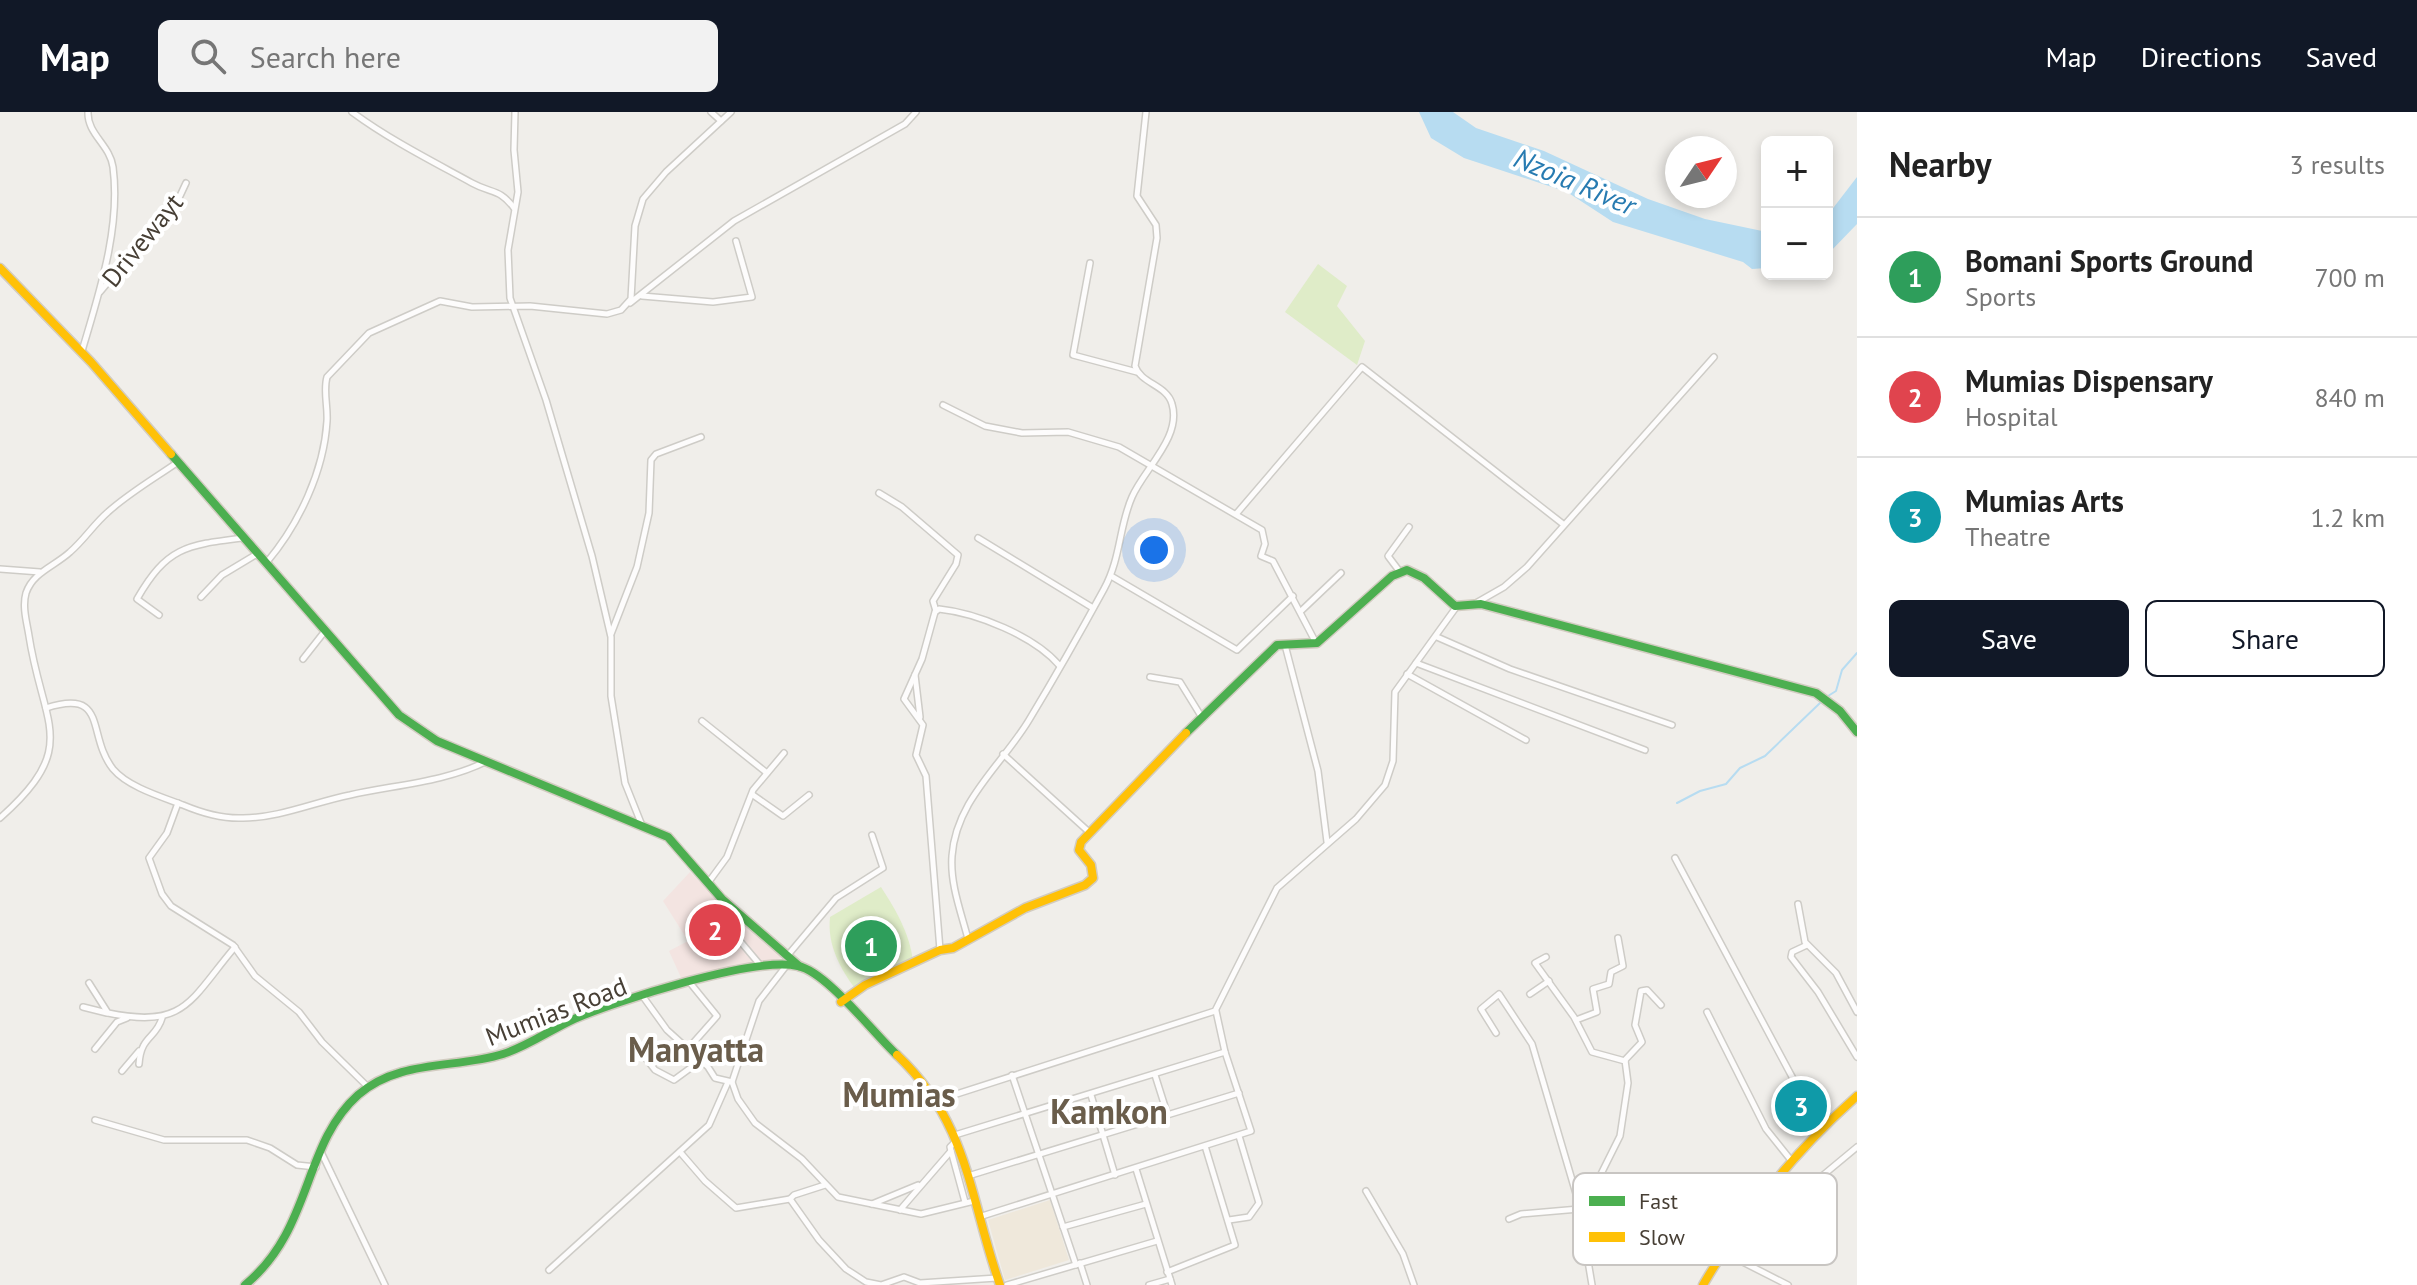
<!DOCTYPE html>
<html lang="en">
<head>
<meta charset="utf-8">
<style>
	:root { --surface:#fff; --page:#f2f2f2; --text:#222; --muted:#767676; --line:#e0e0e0; --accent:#111827 }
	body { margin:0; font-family:"PT Sans",sans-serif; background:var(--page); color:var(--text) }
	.controls { position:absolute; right:24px; top:24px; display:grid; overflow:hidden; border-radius:12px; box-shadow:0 4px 12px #0003 }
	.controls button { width:72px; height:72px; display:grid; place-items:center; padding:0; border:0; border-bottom:2px solid var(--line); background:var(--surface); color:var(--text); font:40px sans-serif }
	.compass { position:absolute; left:1665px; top:24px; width:72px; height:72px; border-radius:50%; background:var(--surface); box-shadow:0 4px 12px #0003; rotate:55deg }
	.you { position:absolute; left:1154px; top:438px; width:28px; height:28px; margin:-20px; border:6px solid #fff; border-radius:50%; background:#1a73e8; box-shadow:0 0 0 12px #1a73e833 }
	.badge { display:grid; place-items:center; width:52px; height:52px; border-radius:50%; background:var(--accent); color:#fff; font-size:26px; font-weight:700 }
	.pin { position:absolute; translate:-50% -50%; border:4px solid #fff; box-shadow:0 2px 8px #0006 }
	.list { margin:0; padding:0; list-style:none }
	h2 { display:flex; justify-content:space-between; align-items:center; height:104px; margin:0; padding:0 32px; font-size:34px }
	h2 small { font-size:26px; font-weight:400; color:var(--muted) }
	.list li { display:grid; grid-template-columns:52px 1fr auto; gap:24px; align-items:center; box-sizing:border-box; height:120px; padding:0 32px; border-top:2px solid var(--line) }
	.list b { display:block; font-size:30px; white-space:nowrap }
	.list p { margin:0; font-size:26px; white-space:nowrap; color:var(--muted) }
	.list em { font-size:26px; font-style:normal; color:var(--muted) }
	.actions { display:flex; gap:16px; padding:24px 32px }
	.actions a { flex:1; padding:18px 0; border:2px solid var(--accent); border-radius:12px; text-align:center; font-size:28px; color:var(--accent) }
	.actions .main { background:var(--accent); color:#fff }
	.icon { flex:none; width:44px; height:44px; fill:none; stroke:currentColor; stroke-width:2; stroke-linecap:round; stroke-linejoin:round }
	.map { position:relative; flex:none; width:1857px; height:1173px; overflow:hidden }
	header { display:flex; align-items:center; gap:48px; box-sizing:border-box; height:112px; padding:0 40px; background:var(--accent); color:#fff }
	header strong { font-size:38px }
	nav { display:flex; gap:44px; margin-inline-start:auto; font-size:28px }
	.search { width:560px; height:72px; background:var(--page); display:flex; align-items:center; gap:20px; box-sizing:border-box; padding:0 28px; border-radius:12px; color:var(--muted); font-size:30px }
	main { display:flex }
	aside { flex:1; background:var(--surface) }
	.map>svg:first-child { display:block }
	.education { fill:#efe8db }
	.medical { fill:#f3e4e1 }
	.green { fill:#dfecc8 }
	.water { fill:#b7dcf1 }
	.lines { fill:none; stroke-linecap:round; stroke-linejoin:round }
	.stream { stroke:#b7dcf1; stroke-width:2 }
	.street-casing { stroke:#ceccc7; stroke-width:8 }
	.fast-casing { stroke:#d2ccc1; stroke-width:11 }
	.slow-casing { stroke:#d2ccc1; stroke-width:11 }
	.street { stroke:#fdfcfc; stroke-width:5 }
	.fast { stroke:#4caf50; stroke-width:8 }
	.slow { stroke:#ffc107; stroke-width:8 }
	.labels { text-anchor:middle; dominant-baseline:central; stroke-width:8; stroke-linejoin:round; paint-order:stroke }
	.street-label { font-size:26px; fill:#473f35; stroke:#fff }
	.water-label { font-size:28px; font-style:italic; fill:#277bb1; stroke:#fff }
	.district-label { font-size:34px; font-weight:bold; fill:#6a5d4b; stroke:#fff }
	.key { fill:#fff; stroke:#c8c5c2; stroke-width:2 }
	.key-label { font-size:22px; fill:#473f35 }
</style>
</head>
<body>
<header>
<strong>Map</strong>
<div class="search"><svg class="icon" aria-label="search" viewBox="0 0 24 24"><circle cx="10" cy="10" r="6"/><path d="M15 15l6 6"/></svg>Search here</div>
<nav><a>Map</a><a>Directions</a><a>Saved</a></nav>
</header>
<main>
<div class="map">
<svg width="1857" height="1173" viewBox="0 0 1857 1173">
	<rect width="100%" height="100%" fill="#f0eeea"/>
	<!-- education -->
	<polygon class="education" points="1050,1088 1069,1148 1005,1168 988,1108"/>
	<!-- medical -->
	<polygon class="medical" points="690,760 736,807 782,846 683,870 669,839 688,829 663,789"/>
	<!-- green -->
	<g class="green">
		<polygon points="1318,152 1347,174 1337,194 1365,229 1357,253 1285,200"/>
		<path d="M881 775C896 798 913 827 913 855L857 879C840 857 827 833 830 805Z"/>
	</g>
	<!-- water -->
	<g class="water">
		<polygon points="1419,0 1453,0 1476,16 1544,39 1648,87 1705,107 1767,120 1767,156 1752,157 1743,150 1613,110 1567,80 1464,46 1431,26"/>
		<polygon points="1857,65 1857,112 1827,143 1827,104"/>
	</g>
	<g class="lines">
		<!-- stream -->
		<g class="stream">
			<polyline points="1828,584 1836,579 1842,558 1857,541"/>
			<polyline points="1677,691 1700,679 1726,672 1740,656 1765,644 1820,591"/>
		</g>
		<!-- street casing -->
		<g class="street-casing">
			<g id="street">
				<path d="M352 0C390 28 432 49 472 71 492 82 499 76 514 96"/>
				<polyline points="515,0 514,38 518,80 508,138 510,186 546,288 592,444 611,525 611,584 625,671 641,711"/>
				<polyline points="711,0 721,9"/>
				<polyline points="1090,151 1073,243 1137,260"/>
				<polyline points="100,180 179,86 186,71"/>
				<polyline points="642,184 713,190 752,185 736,129"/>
				<polyline points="630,191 734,109 905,12 916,0"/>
				<path d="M82 239C99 181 121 116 113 55 110 33 87 22 88 0"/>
				<polyline points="943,293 985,314 1022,321 1068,320 1119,335 1262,418 1265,432 1261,444 1273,449 1316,531"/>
				<polyline points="879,381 902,395 958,443 956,452 933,489 936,499"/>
				<polyline points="1237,401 1362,255 1563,412"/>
				<polyline points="978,426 1093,496"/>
				<path d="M267 450C299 412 324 359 327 309 328 294 323 279 327 265L369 221 440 189 472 195 530 194 607 202 621 198 631 187 635 114 643 87 666 60 731 0"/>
				<polyline points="0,457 40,460"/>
				<polyline points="1400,460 1388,444 1409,415"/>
				<polyline points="1111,464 1237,538 1293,484"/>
				<polyline points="201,485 222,463 257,442"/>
				<polyline points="1476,491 1504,475 1527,455 1714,245"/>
				<polyline points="1301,499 1341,461"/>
				<path d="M159 503 137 487C167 435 186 433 243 426"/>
				<polyline points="611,522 637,455 649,401 651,348 656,342 701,325"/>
				<polyline points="1437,525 1510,557 1672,613"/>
				<polyline points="1285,533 1318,659 1327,730"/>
				<polyline points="303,547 325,519"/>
				<polyline points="1416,551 1645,638"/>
				<polyline points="1407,562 1526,628"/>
				<polyline points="915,563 920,605"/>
				<polyline points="1150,565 1180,570 1201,604"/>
				<path d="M46 596C109 576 86 623 113 657 128 675 162 685 183 693 202 701 223 707 243 706 279 706 315 690 350 683 394 673 446 670 487 649"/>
				<polyline points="702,609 767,661"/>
				<polyline points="1003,642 1089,720"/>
				<polyline points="753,683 783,704 809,683"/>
				<polyline points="178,691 167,721 149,746 162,782 171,794 233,833 255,864 299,900 322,930 368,975"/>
				<path d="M0 706C81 634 43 615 29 524 27 511 22 495 26 481 33 460 55 454 70 440 84 428 94 412 108 400 129 381 155 366 178 350"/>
				<polyline points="1675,746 1798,976 1823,1012"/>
				<polyline points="708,771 727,745 753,678 784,641"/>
				<polyline points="1798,792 1805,830 1836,861 1857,900"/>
				<polyline points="716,815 740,829 761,854"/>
				<path d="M968 827C961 800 950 772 952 744 956 688 1002 653 1029 608 1055 565 1080 521 1104 477 1121 446 1119 414 1132 385 1144 357 1182 325 1172 292 1167 273 1141 272 1135 254L1157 126 1156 113 1137 84 1146 0"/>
				<polyline points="1807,833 1792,840 1791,845 1818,880 1857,945"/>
				<path d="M940 838 926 664 916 643 923 613 904 587 922 547 935 500 939 497C977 501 1034 524 1059 553"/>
				<polyline points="788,843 836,786 883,756 872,723"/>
				<polyline points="1546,845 1535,851 1574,905 1592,940 1625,949"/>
				<path d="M89 871 108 901C186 917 190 888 235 835"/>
				<polyline points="1530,882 1549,869"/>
				<polyline points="644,886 667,918 708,955 715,966 732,970 759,889 786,854"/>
				<polyline points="83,895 107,901"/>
				<polyline points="1707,900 1766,1017 1790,1047"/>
				<polyline points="1576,908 1597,900 1593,877 1609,872 1611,860 1623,854 1618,826"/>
				<polyline points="1496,921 1481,897 1499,882 1532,932 1577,1085"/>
				<polyline points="95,937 117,910 127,906"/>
				<polyline points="687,938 717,904 691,872"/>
				<polyline points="640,939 655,958 674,968 700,949"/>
				<path d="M139 952C141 923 156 927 162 906"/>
				<polyline points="122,959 139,939"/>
				<polyline points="1012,963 1076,1153"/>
				<polyline points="1155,963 1167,1001"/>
				<polyline points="732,970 738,987 755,1011 802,1047 838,1085 921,1102 974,1089"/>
				<polyline points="1091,983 1115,1063"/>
				<polyline points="938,988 1215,899 1277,776 1356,707 1385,673 1393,649 1395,580 1457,494"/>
				<polyline points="95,1008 164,1028 247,1028 270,1036 297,1053 316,1055"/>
				<polyline points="955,1023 1225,940"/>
				<polyline points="956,1029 950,1035 965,1090"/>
				<polyline points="680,1040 705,1069 736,1096 790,1087"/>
				<polyline points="322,1042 385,1173"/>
				<polyline points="1136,1057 1172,1173"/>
				<polyline points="968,1064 1239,981"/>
				<polyline points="825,1073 794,1083 790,1087 819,1128 846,1157 866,1170 881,1173 904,1165 920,1171 997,1166"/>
				<polyline points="1366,1079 1403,1142 1414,1173"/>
				<polyline points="1693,1085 1697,1098 1686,1114 1715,1149"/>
				<polyline points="872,1092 918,1073"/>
				<polyline points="900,1098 951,1039"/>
				<polyline points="979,1105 1251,1019 1225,940 1216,899"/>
				<polyline points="1509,1107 1521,1102 1579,1097"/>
				<polyline points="1229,1108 1249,1105 1259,1091 1239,1024"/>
				<polyline points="1063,1115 1146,1092"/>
				<polyline points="1723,1140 1788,1173"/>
				<polyline points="1587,1142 1637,1133 1640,1098"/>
				<polyline points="1735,1145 1798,1084 1857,1035"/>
				<polyline points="1080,1151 1087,1173"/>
				<polyline points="549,1158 709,1013 728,970"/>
				<polyline points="1167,1160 1235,1133 1205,1034"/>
				<polyline points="1007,1173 1157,1129"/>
				<polyline points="1149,1173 1170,1167"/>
				<polyline points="1592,1173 1577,1083 1600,1064 1620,1024 1628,971 1625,948 1642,930 1635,913 1641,879 1647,878 1661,893"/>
			</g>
		</g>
		<!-- fast casing -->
		<g class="fast-casing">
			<g id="fast">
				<polyline points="171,342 399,603 437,629 668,725 722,787 799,854"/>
				<polyline points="1186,621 1277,533 1317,531 1392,464 1407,458 1424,466 1455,494 1481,492 1816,581 1840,599 1857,620"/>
				<path d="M245 1173C313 1117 302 1033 358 983 399 947 455 957 503 942 528 934 550 918 574 907 616 889 755 844 798 854 827 860 873 921 897 943"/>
			</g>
		</g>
		<!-- slow casing -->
		<g class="slow-casing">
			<g id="slow">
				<polyline points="0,156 91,250 171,342"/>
				<polyline points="841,890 865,873 940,838 953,836 1025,796 1085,773 1093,766 1091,753 1079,738 1081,730 1186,621"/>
				<path d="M897 943C969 1011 969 1085 1000 1173"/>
				<path d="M1703 1173C1745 1101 1795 1039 1857 984"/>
			</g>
		</g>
		<!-- street -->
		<use href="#street" class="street"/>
		<!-- fast -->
		<use href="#fast" class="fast"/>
		<!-- slow -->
		<use href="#slow" class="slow"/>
	</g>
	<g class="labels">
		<!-- street labels -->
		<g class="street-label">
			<text transform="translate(142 128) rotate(-51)">Drivewayt</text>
			<text transform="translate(556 899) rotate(-21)">Mumias Road</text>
		</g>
		<!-- water labels -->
		<g class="water-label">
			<text transform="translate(1575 69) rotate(23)">Nzoia River</text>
		</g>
		<!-- district labels -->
		<g class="district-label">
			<text x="696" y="937">Manyatta</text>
			<text x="899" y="982">Mumias</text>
			<text x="1109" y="999">Kamkon</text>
		</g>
	</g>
	<!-- legend -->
	<rect x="1573" y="1061" width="264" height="92" rx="12" class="key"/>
	<rect x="1589" y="1084" width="36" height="10" fill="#4caf50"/>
	<rect x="1589" y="1120" width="36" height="10" fill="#ffc107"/>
	<g class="key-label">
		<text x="1639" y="1097">Fast</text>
		<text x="1639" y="1133">Slow</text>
	</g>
</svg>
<div class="controls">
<button>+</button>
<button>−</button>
</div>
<svg class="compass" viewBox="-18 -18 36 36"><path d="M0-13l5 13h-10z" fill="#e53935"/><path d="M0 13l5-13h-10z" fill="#767676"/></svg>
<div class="you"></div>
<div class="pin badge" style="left:871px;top:834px;background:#2e9e5b">1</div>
<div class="pin badge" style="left:715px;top:818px;background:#e0444e">2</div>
<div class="pin badge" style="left:1801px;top:994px;background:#0f9aa8">3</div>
</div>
<aside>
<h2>Nearby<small>3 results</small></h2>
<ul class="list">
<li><span class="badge" style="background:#2e9e5b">1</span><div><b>Bomani Sports Ground</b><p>Sports</p></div><em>700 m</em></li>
<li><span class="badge" style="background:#e0444e">2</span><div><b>Mumias Dispensary</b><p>Hospital</p></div><em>840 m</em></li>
<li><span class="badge" style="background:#0f9aa8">3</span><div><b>Mumias Arts</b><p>Theatre</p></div><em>1.2 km</em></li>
</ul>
<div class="actions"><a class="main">Save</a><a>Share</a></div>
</aside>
</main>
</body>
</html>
